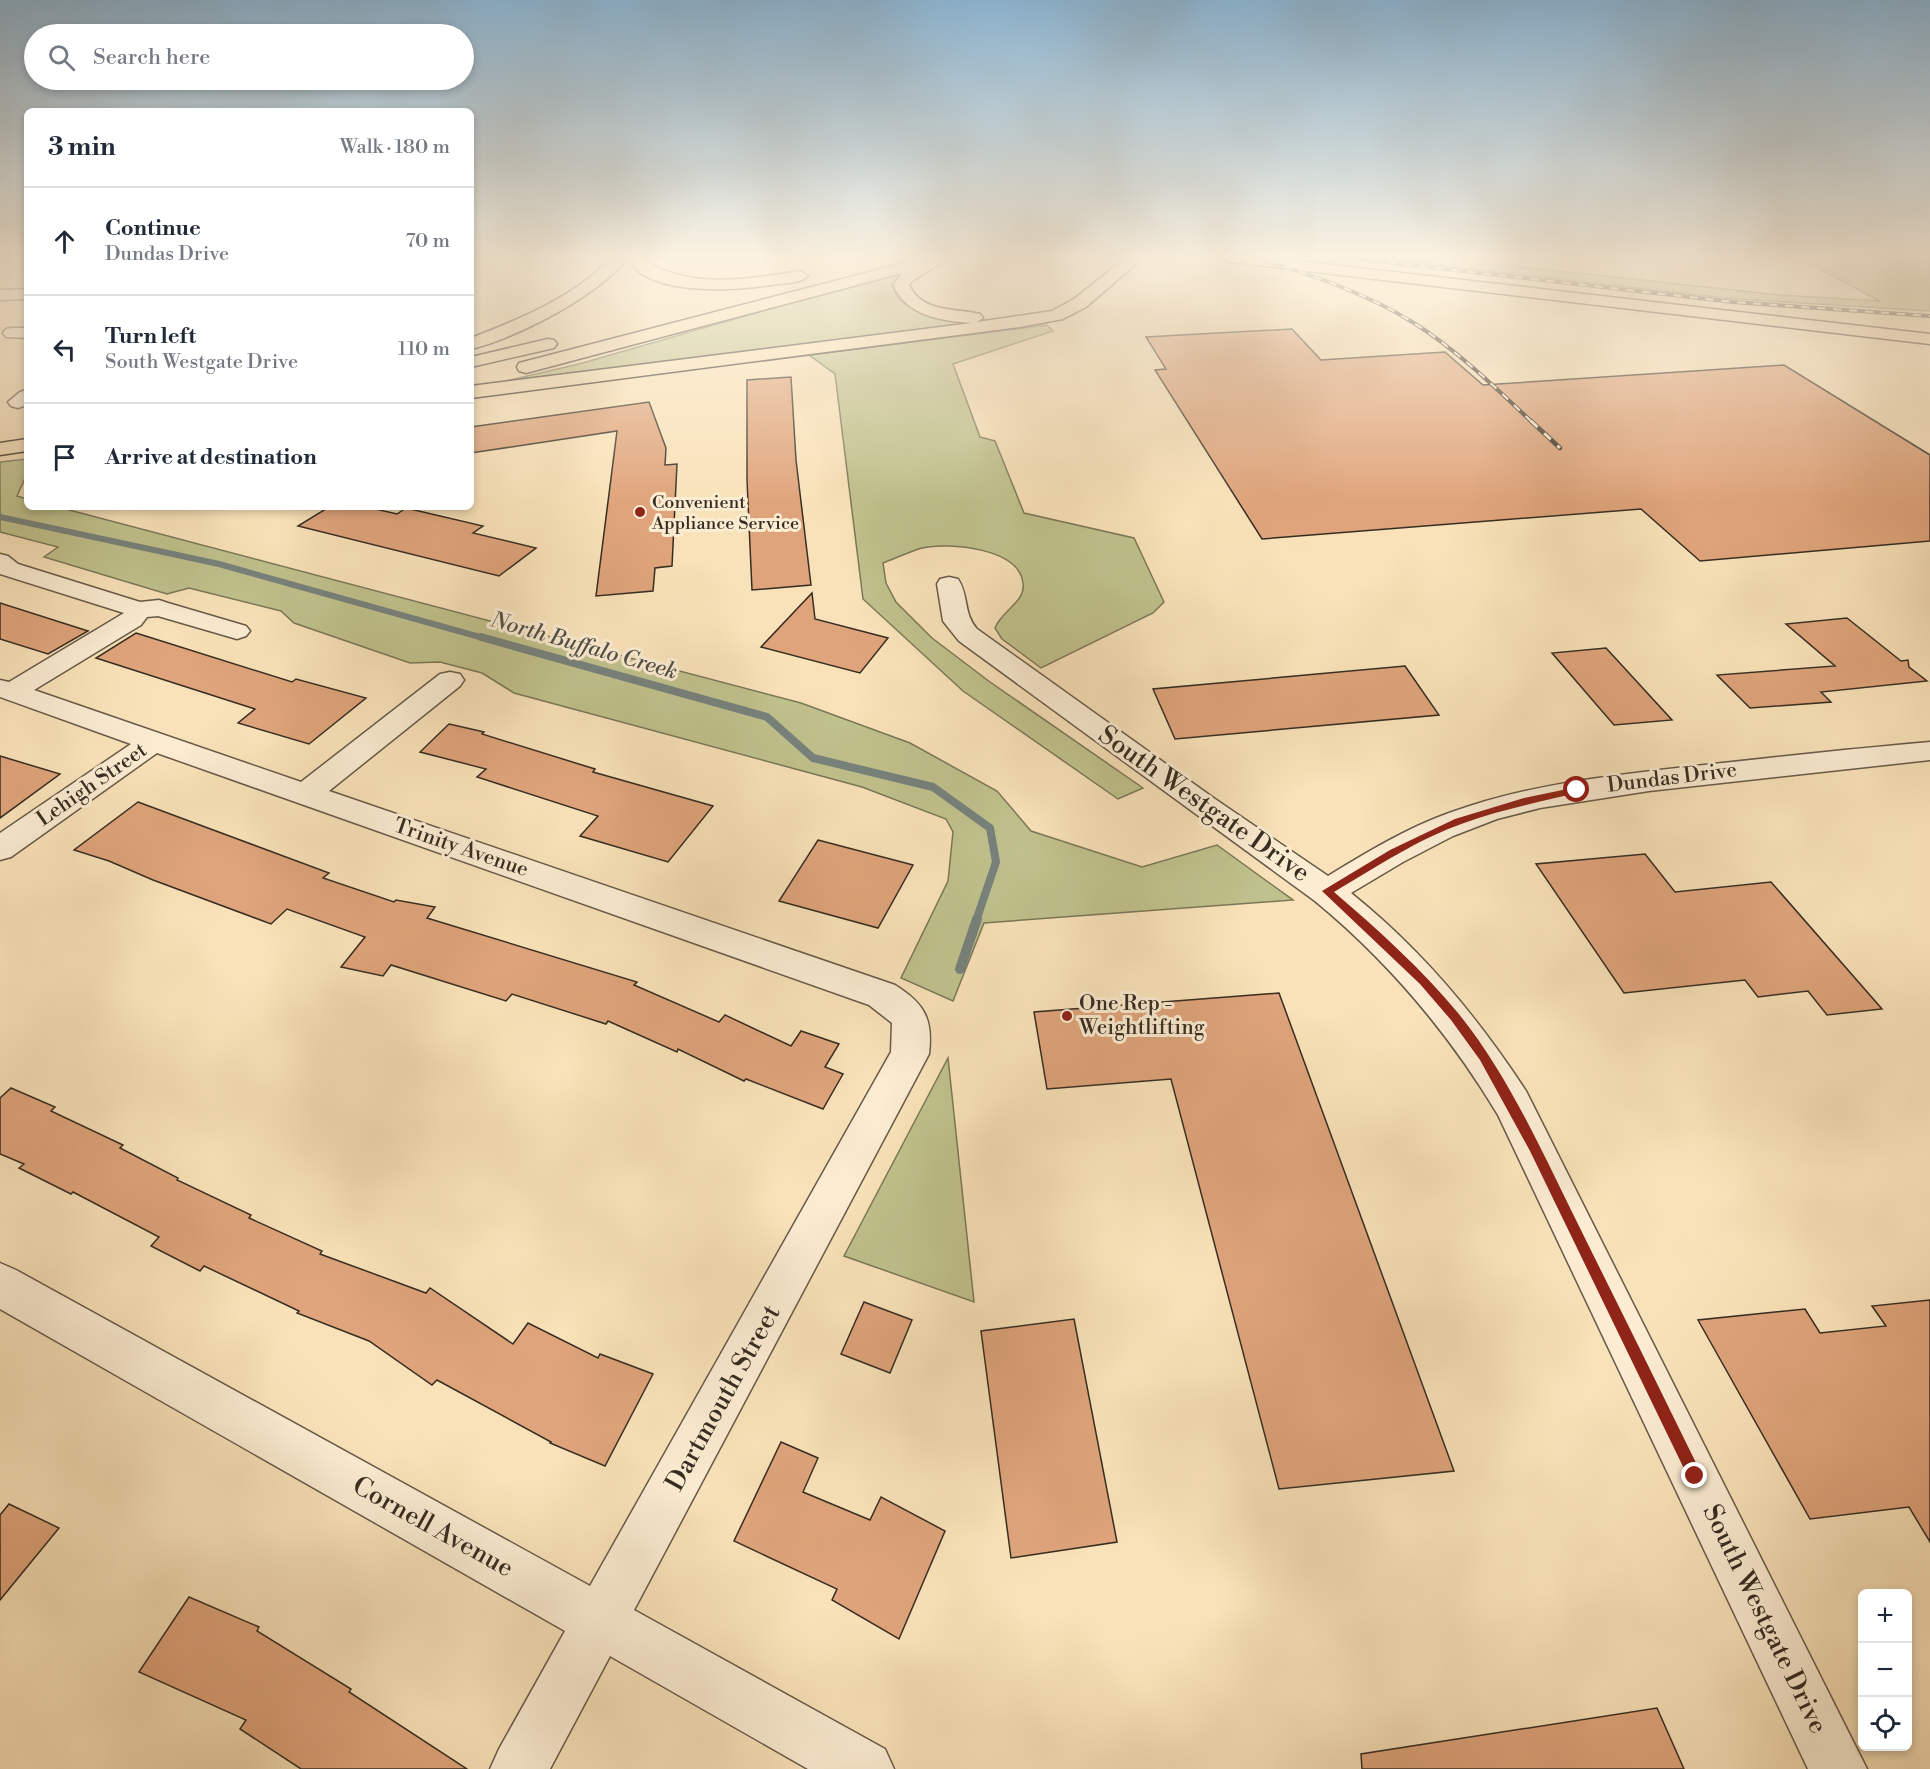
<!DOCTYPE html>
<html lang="en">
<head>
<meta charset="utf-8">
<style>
	:root { --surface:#fff; --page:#f6f6f7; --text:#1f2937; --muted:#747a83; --line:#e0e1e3 }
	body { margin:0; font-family:"Libre Bodoni",serif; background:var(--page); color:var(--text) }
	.controls { position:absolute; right:18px; bottom:18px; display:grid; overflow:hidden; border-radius:9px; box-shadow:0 3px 9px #0003 }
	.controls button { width:54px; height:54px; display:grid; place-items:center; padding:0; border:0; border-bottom:2px solid var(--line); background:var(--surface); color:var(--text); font:30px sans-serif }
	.stop { position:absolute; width:18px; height:18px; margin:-14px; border:4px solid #8f2418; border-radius:50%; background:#fff }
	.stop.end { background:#8f2418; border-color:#fff; box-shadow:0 2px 6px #0008 }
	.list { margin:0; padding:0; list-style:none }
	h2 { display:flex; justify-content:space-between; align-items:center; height:78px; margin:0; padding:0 24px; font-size:26px }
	h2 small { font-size:20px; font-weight:400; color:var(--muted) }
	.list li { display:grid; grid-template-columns:39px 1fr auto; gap:18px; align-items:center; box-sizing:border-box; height:108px; padding:0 24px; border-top:2px solid var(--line) }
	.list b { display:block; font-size:22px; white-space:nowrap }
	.list p { margin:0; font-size:20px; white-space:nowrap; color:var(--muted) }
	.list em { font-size:20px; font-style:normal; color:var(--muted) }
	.icon { flex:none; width:33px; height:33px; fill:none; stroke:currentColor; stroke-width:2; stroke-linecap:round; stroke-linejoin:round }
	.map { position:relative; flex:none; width:1930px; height:1769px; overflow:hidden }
	.search { position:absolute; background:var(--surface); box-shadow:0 3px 9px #0003; left:24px; top:24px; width:450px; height:66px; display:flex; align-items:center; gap:15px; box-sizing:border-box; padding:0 21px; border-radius:33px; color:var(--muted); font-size:22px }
	.panel { position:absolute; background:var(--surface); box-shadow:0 3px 9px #0003; left:24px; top:108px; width:450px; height:402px; border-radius:9px }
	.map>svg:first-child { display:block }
	.green { fill:#c0c28d; stroke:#7b7858; stroke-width:1.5 }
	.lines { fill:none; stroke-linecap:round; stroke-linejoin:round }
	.stream-far2 { stroke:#77827d; stroke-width:6 }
	.stream-far1 { stroke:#77827d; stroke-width:8 }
	.stream { stroke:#77827d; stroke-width:10 }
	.building { fill:#dfa47b; stroke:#362d22; stroke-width:1.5 }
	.minor-casing { stroke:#675a48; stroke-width:3 }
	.major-casing { stroke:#362d22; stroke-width:3 }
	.highway-casing { stroke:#362d22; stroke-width:3 }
	.minor { fill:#fbecd2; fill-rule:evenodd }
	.major { fill:#f9e2b9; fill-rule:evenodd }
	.highway { fill:#f9e2b9; fill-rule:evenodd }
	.rail-far1-casing { stroke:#362d22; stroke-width:4 }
	.rail-casing { stroke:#362d22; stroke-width:4.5 }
	.rail-far1 { stroke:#fbecd2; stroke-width:2; stroke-dasharray:8; stroke-linecap:butt }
	.rail { stroke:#fbecd2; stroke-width:3; stroke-dasharray:9; stroke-linecap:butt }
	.route { fill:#8f2418 }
	.poi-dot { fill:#8f2418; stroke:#fbecd2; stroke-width:2 }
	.labels { text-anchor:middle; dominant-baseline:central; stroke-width:6; stroke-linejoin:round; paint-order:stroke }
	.far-poi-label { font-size:18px; fill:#362d22; stroke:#fbecd2; text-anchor:start }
	.street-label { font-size:21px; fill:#362d22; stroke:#fbecd2 }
	.poi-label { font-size:21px; fill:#362d22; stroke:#fbecd2; text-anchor:start }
	.water-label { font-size:22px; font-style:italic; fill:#515048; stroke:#fbecd2 }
	.near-street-label { font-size:26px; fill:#362d22; stroke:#fbecd2 }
</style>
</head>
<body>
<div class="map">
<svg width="1930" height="1769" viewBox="0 0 1930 1769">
	<rect width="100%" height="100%" fill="#f9e2b9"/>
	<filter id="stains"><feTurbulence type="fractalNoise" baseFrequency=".00333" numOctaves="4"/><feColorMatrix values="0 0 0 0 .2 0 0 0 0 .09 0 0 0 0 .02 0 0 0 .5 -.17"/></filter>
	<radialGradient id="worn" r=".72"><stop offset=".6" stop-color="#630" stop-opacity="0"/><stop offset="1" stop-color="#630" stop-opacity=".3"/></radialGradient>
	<!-- green -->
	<g class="green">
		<polygon points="1367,257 1430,257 1780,295 1880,301 1797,257 1930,257 1930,311 1724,298"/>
		<path d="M909 269 893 285C893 318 975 321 1000 321L506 381 579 364Z"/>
		<path d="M1047 325 1053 331 953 364 980 437 995 441 1024 513 1134 538 1164 602 1153 613 1041 668 1002 639 995 628C1001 611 1026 602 1023 583 1019 548 949 542 922 548 909 552 896 558 883 563L886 583 896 602 932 638 990 682 1143 788 1118 799 963 691 863 599 835 374 809 355Z"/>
		<polygon points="27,459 27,474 17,496 27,499 27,507 58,507 801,703 910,743 997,791 1031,831 1142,867 1217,845 1293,900 984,923 953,1001 901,978 948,881 953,832 946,819 862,787 514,693 482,673 440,662 410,663 294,623 281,611 189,588 167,594 44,557 58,547 0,532 0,462"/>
		<polygon points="948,1058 974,1302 844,1256"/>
	</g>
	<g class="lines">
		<!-- stream-far2 -->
		<polyline class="stream-far2" points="0,517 219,564 487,639"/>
		<!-- stream-far1 -->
		<polyline class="stream-far1" points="481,637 767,717 813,758 933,787 990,828 996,862 976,921"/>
		<!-- stream -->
		<polyline class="stream" points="960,969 977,919"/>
	</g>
	<!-- building -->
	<g class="building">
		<polygon points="1292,329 1321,360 1445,352 1483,385 1784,365 1930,455 1930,541 1700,561 1641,509 1262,539 1155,370 1166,369 1146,337"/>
		<polygon points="791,377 796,460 811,585 752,590 747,480 747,380"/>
		<polygon points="649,402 666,448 665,465 677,464 672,566 655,568 653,591 596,596 617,431 471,453 471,427"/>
		<polygon points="329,507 367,507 397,514 406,508 483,526 473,533 536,548 499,576 298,526"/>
		<polygon points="812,593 815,619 888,638 860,673 761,647"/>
		<polygon points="0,603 88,631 48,654 0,639"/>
		<polygon points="1847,618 1901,661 1908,660 1909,667 1927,681 1821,692 1831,702 1750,708 1717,675 1835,666 1786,624"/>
		<polygon points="136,633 292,682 296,679 366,698 309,744 238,723 255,709 96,658"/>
		<polygon points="1606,648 1672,720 1614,725 1552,653"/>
		<polygon points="1405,666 1439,715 1175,739 1153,689"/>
		<polygon points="449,724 484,732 482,734 595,769 593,772 713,806 668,862 580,836 598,816 477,777 486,769 420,752"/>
		<polygon points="0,756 60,774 0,818"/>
		<polygon points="138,802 329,873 323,878 394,902 396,900 435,907 427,918 637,982 634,985 719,1022 725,1015 791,1046 801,1031 839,1044 825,1067 843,1074 823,1109 746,1079 744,1081 678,1049 677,1052 608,1021 606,1024 512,994 506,1001 391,965 383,976 341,967 365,937 287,909 271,924 153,880 109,861 74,850"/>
		<polygon points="818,840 913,865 878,928 779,901"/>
		<polygon points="1645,854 1675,892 1771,882 1882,1009 1827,1015 1808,991 1758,997 1745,980 1624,993 1536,864"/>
		<polygon points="1279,993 1454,1471 1279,1489 1171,1079 1047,1089 1034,1012"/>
		<polygon points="11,1088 55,1107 51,1111 123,1145 120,1148 178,1178 177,1180 251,1215 249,1218 322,1251 320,1254 426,1293 430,1288 513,1344 528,1323 598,1358 600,1354 653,1374 605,1466 550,1443 551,1442 437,1380 432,1385 369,1341 297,1313 299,1311 204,1266 200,1271 151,1246 159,1237 73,1192 71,1194 19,1168 24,1164 0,1154 0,1098"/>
		<polygon points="1930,1300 1930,1542 1909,1507 1810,1519 1698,1320 1805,1309 1820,1333 1886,1326 1872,1306"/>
		<polygon points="864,1302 912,1320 890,1373 841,1354"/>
		<polygon points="1074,1319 1117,1542 1011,1558 981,1331"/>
		<polygon points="781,1442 818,1458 803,1492 870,1520 881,1497 945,1531 899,1639 832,1600 837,1589 734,1541"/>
		<polygon points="9,1504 59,1528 0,1600 0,1515"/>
		<polygon points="189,1597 259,1627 257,1631 351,1689 349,1692 467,1769 301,1769 240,1729 246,1720 139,1672"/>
		<polygon points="1657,1708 1684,1769 1362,1769 1361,1754"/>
	</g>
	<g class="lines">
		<!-- minor casing -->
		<g class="minor-casing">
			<g id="minor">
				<polygon points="27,289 27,299 0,300 0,290"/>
				<polygon points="12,328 27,328 27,338 6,337 3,333 6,329"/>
				<polygon points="27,390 27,405 18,408 11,406 8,402 20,392"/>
				<path d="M0 554 8 556 18 564 140 602 159 600 168 603 246 626 250 631 246 636 237 639 158 616 147 617 141 625 34 690 301 782 440 674 450 672 460 674 464 680 460 686 329 791 895 985C925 1004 933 1019 929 1054L634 1610 885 1749 894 1769H808L610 1656 550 1769H490L499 1749 565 1631 0 1309V1263L16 1270 590 1586 891 1052 892 1023 869 1005 157 753 11 857 0 860V833L131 744 0 697V680L9 682 124 613 0 574Z"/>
				<path d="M949 577 958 579C969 595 963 613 977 629L1215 799 1328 876C1367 852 1407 828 1449 813 1526 785 1606 776 1686 767 1767 758 1848 749 1930 742V760L1649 791 1540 808 1497 819 1453 836 1403 862 1351 893C1421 949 1477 1016 1526 1091L1867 1769H1808L1498 1115C1448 1032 1389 962 1315 901L959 641 943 621 937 584 940 579Z"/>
			</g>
		</g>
		<!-- major casing -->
		<g class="major-casing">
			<polygon id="major" points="1221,257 1264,257 1930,334 1930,344 1229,262"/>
		</g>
		<!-- highway casing -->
		<g class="highway-casing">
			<g id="highway">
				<path d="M612 257H628C601 295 516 338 471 349V338C520 319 576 296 612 257Z"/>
				<path d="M635 257H649L648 263C696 289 748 279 800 271L808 276C802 283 787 283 777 284 741 290 658 297 632 265Z"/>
				<path d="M927 257H951L912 281 909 285C922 313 955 308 980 314L983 318 977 322 1052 311 1074 299 1127 257H1144L1086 307 1063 319 1020 327 471 398V386L972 323C941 321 907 316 893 285L902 273 526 373 519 371 517 367 519 363Z"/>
				<polygon points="548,339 554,340 557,344 554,348 471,367 471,357"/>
				<polygon points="27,439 27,451 0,455 0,443"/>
			</g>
		</g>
		<!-- minor -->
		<use href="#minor" class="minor"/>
		<!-- major -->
		<use href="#major" class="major"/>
		<!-- highway -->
		<use href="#highway" class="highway"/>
		<!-- rail-far1 casing -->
		<g class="rail-far1-casing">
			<g id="rail-far1">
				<path d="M1253 257C1309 274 1364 292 1414 323 1458 351 1495 387 1533 423"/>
				<polyline points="1340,257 1733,302 1930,316"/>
			</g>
		</g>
		<!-- rail casing -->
		<g class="rail-casing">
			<polyline id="rail" points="1531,421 1560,448"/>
		</g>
		<!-- rail-far1 -->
		<use href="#rail-far1" class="rail-far1"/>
		<!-- rail -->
		<use href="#rail" class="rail"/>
	</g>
	<!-- sky -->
	<linearGradient id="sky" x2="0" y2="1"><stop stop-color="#8cb7d6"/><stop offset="0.51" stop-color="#fcf2e0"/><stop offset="1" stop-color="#fcf2e0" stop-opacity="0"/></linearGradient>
	<rect width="1930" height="504" fill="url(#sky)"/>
	<!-- route -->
	<path class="route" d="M1577 787 1581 790 1580 792C1541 802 1502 809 1464 823 1418 839 1376 867 1334 892 1378 930 1421 968 1458 1013 1506 1072 1539 1145 1573 1214 1615 1299 1658 1385 1700 1471L1702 1476 1700 1481 1695 1483 1690 1481 1530 1151 1480 1060 1451 1020 1420 984 1322 891 1390 850 1455 819 1524 798Z"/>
	<!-- markers -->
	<g class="poi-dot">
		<circle cx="640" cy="512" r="6"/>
		<circle cx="1067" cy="1016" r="6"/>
	</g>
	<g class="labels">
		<!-- far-poi labels -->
		<g class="far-poi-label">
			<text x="652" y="502">Convenient<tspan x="652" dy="21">Appliance Service</tspan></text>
		</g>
		<!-- street labels -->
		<g class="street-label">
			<text transform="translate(1672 778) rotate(-7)">Dundas Drive</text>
			<text transform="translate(92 785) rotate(-35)">Lehigh Street</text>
			<text transform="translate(461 848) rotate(19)">Trinity Avenue</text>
		</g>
		<!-- poi labels -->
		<g class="poi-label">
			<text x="1079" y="1004">One Rep -<tspan x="1079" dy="24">Weightlifting</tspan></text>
		</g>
		<!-- water labels -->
		<g class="water-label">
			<text transform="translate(584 646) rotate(16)">North Buffalo Creek</text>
		</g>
		<!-- near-street labels -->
		<g class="near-street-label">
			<text transform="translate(1204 804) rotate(35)">South Westgate Drive</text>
			<text transform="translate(723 1398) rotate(-61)">Dartmouth Street</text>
			<text transform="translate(433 1527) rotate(29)">Cornell Avenue</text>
			<text transform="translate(1765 1619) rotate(64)">South Westgate Drive</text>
		</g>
	</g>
	<rect width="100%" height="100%" filter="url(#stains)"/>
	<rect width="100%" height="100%" fill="url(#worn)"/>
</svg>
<div class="controls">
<button>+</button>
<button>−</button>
<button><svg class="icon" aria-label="locate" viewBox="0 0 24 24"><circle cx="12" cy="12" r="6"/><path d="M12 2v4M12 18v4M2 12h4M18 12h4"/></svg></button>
</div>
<div class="stop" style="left:1577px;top:790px"></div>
<div class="stop end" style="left:1695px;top:1476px"></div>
<div class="search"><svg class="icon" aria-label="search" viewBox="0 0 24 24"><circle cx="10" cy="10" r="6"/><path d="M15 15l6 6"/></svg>Search here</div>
<section class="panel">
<h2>3 min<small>Walk · 180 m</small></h2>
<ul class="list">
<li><svg class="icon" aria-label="ahead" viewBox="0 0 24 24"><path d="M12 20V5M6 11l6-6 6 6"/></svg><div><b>Continue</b><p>Dundas Drive</p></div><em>70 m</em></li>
<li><svg class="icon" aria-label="left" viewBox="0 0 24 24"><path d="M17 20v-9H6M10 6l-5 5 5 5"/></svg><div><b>Turn left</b><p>South Westgate Drive</p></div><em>110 m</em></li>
<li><svg class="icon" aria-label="arrive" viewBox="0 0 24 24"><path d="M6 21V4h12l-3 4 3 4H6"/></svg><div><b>Arrive at destination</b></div></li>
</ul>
</section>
</div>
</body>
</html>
